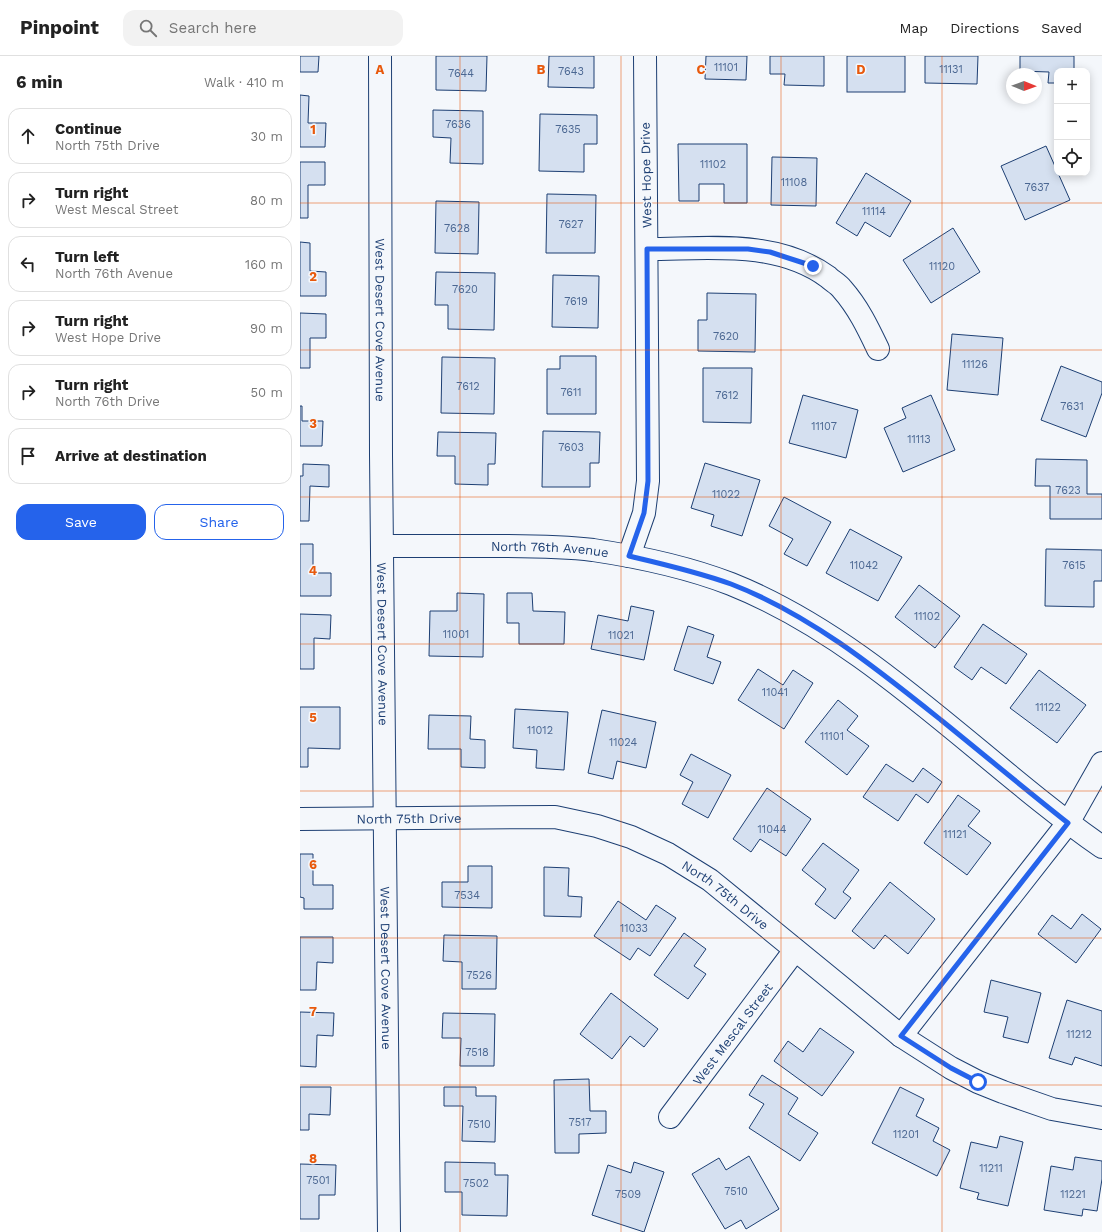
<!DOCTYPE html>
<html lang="en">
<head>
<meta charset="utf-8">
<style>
	:root { --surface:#fff; --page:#f2f2f2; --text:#222; --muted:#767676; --line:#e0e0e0; --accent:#2563eb }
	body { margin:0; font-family:"Work Sans",sans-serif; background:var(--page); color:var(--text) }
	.controls { position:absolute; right:12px; top:12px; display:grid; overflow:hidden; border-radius:8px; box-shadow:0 2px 10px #0003 }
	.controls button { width:36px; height:36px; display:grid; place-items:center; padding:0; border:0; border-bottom:1px solid var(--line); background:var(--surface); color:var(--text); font:20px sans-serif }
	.compass { position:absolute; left:706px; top:12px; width:36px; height:36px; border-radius:50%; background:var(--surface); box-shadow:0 2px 10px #0003; rotate:91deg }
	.stop { position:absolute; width:12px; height:12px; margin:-9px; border:3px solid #2563eb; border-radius:50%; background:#fff }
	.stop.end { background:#2563eb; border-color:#fff; box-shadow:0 1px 4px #0008 }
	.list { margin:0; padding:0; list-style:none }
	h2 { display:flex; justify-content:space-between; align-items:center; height:52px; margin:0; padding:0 16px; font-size:17px }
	h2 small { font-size:13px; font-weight:400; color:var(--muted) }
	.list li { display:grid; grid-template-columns:26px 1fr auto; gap:12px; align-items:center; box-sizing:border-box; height:56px; margin:0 8px 8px; padding:0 8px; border:1px solid var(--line); border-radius:12px }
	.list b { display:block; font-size:15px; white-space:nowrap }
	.list p { margin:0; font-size:13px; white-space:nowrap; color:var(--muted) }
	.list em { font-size:13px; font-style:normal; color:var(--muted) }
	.actions { display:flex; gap:8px; padding:12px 16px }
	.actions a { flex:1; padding:9px 0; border:1px solid var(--accent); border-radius:12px; text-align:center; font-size:14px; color:var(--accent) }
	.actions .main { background:var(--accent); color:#fff }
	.icon { flex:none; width:22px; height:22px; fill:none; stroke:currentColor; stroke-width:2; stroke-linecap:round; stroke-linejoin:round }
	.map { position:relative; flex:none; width:802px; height:1176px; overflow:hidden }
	header { display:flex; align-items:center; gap:24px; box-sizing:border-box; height:56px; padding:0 20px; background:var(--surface); border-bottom:1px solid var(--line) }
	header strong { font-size:19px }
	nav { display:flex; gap:22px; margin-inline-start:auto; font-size:14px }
	.search { width:280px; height:36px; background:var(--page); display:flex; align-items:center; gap:10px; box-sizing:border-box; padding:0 14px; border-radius:12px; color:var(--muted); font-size:15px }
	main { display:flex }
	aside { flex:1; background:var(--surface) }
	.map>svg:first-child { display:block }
	.building { fill:#d5e0f0; stroke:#1d3f73 }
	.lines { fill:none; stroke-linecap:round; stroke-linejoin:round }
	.minor-casing { stroke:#1d3f73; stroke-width:24 }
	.minor { stroke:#f4f7fb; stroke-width:22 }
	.route { stroke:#2563eb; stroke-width:5 }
	.grid { fill:none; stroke:#e8590c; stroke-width:1; stroke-opacity:0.55 }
	.labels { text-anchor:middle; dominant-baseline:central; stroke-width:3; stroke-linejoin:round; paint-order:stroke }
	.number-label { font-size:11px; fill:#4b6792 }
	.street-label { font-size:13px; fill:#1d3f73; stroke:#f4f7fb }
	.grid-label { font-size:13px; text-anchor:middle; font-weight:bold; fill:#e8590c; stroke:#f4f7fb; stroke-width:3; stroke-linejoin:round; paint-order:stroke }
</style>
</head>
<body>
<header>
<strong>Pinpoint</strong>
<div class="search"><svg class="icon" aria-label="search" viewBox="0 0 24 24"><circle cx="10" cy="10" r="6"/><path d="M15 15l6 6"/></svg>Search here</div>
<nav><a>Map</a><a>Directions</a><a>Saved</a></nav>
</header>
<main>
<aside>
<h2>6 min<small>Walk · 410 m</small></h2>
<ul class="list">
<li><svg class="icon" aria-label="ahead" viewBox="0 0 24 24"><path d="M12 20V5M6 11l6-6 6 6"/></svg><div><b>Continue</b><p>North 75th Drive</p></div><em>30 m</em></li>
<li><svg class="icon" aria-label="right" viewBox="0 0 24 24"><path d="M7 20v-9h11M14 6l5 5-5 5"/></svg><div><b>Turn right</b><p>West Mescal Street</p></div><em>80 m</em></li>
<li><svg class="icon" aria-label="left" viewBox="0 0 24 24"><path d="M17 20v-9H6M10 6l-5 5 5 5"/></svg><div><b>Turn left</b><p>North 76th Avenue</p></div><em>160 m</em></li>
<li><svg class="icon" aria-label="right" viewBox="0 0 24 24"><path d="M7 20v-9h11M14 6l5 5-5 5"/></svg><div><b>Turn right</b><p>West Hope Drive</p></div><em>90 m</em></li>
<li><svg class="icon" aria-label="right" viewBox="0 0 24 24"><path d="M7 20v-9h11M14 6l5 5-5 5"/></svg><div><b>Turn right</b><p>North 76th Drive</p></div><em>50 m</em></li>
<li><svg class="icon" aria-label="arrive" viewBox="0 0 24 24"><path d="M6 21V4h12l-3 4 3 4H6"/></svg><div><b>Arrive at destination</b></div></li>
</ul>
<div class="actions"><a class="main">Save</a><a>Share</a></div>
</aside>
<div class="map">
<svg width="802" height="1176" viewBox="0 0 802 1176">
	<rect width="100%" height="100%" fill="#f4f7fb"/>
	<!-- building -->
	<g class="building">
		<polygon points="0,0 19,0 18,16 0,16"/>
		<polygon points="136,0 187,0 186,35 136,34"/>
		<polygon points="249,0 294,0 294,32 248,31"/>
		<polygon points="406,0 447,0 446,24 405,23"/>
		<polygon points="470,0 524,0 524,30 484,29 485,18 470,18"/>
		<rect x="547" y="0" width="58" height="36"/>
		<polygon points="625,0 678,0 677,28 625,27"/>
		<polygon points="720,0 774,0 774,15 757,15 757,27 748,27 749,16 720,15"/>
		<polygon points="0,39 9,40 8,67 26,67 25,91 0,91"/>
		<polygon points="133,54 183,55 183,108 150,107 151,82 133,81"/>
		<polygon points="240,58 297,59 297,88 284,88 284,116 239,115"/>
		<polygon points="378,88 447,88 447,147 424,147 424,128 399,128 399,145 379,145"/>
		<polygon points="746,90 770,144 725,164 701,110"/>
		<polygon points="472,101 517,102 516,150 471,149"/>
		<polygon points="0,106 25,106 25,129 8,129 8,162 0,162"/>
		<polygon points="566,117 611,145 590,181 565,166 557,180 536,167"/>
		<polygon points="247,138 296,139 295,197 246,197"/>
		<polygon points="136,145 179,146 178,198 135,197"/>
		<polygon points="653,172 680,216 631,247 603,204"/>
		<polygon points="0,186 10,187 10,215 26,216 26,240 0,240"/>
		<polygon points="136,216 195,217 194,274 148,273 148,249 135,249"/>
		<polygon points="253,219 299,220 298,272 252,271"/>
		<polygon points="407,237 456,238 455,296 398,295 398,264 407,264"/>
		<polygon points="0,257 26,258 26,282 10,282 10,312 0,312"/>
		<polygon points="652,278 703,282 698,339 647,334"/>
		<polygon points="260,300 296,300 296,358 247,358 247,313 260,313"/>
		<polygon points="142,301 195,302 194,358 141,357"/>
		<polygon points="761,310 802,326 802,337 786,381 741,364"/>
		<polygon points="403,312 452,312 451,367 403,366"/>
		<polygon points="503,339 558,354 546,402 489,387"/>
		<polygon points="631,339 655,394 603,416 584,372 606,362 602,352"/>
		<polygon points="0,350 2,350 2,365 23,365 22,390 0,390"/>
		<polygon points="243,375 300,376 299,407 290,407 290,431 242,431"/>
		<polygon points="138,376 196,377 195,408 188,408 188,429 155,428 155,400 137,400"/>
		<polygon points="736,403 787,404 787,438 802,438 802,463 750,463 750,430 735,430"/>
		<polygon points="405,407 460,424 442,480 411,470 414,459 391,452"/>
		<polygon points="3,408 29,409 29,431 10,430 9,465 0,465 0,420 3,420"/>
		<polygon points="484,441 531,466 507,510 484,498 493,483 469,470"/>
		<polygon points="550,473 602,501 578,545 526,517"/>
		<polygon points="0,488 13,488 13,517 31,517 31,540 0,540"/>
		<polygon points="746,493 802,494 802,525 794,525 794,551 745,550"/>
		<polygon points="619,529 660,560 635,592 595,561"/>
		<polygon points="157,537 184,538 183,601 129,600 130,555 157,555"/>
		<polygon points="207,537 232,537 233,555 265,556 264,588 219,588 219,567 207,567"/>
		<polygon points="331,550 354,555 344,604 291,593 298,559 328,565"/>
		<polygon points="0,558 31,559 30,583 14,582 14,613 0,613"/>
		<polygon points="683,568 727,598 706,628 681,611 672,624 654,611"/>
		<polygon points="388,570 414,579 407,601 421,606 413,628 374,614"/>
		<polygon points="458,613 483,629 493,614 513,627 484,673 438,644"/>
		<polygon points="739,614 786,649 757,687 710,652"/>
		<polygon points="538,644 558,660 547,674 569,690 547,719 505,686"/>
		<polygon points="0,651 40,651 40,693 8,692 8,711 0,711"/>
		<polygon points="215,653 268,656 264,714 236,712 237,694 213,692"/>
		<polygon points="302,654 356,666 346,712 317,705 313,723 288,717"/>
		<polygon points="129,659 171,660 170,683 185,684 185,712 161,711 161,693 128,693"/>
		<polygon points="391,698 431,719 408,762 382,748 393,726 380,719"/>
		<polygon points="586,708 613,726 623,712 642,726 628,747 616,738 598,765 563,741"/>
		<polygon points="467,732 511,763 486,800 460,783 451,796 433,783"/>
		<polygon points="658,739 680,755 668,770 691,787 667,819 624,787"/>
		<polygon points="523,787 559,814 543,836 551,842 535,863 515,848 526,833 502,814"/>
		<polygon points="0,798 13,798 13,829 33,829 33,853 4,853 4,842 0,841"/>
		<polygon points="168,810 192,810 192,852 142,851 142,826 168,826"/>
		<polygon points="244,811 269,812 268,840 282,841 281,861 244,860"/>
		<polygon points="590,826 635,863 608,898 585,879 574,893 552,875"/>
		<polygon points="318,845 346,864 356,849 376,862 350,900 338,892 330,904 294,880"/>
		<polygon points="782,858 801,873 776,907 738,878 752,859 771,873"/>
		<polygon points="384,877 406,893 394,910 406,918 388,943 354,919"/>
		<polygon points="144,879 197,880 196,933 162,933 162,906 143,905"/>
		<polygon points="0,881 33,881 33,907 17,906 16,934 0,934"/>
		<polygon points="691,924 741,937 728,987 703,981 708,961 684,956"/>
		<polygon points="311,937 358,973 344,991 330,980 312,1003 280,978"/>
		<polygon points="767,944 802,955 802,1010 775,1001 772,1009 749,1002"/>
		<polygon points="0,956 34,957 33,980 17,979 16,1011 0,1010"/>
		<polygon points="143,957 195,958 194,1010 160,1010 161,982 142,982"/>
		<polygon points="520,972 554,996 522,1040 474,1005 488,985 503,996"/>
		<polygon points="462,1019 498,1042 488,1058 518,1077 500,1105 449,1072 464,1048 449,1039"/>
		<polygon points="289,1023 290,1055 306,1055 306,1077 279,1078 279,1097 255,1097 254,1024"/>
		<polygon points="0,1031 31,1031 30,1059 9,1058 9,1074 0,1074"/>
		<polygon points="144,1031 176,1031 176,1040 196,1040 195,1086 162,1085 163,1050 144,1050"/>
		<polygon points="600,1031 624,1043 616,1060 639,1072 633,1085 650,1094 637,1120 572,1087"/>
		<polygon points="700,1080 723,1086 708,1150 677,1143 679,1137 660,1132 671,1086 697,1092"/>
		<polygon points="449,1100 479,1153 446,1173 441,1164 425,1173 392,1118 419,1102 426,1114"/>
		<polygon points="775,1101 802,1105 802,1123 797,1155 783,1153 782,1160 744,1154 751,1110 773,1114"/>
		<polygon points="145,1106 195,1107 195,1119 208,1119 207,1160 162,1159 162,1136 145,1136"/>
		<polygon points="334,1106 364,1116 344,1176 292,1159 308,1109 331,1117"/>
		<polygon points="0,1108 36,1109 35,1139 19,1139 19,1163 0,1163"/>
	</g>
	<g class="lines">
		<!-- minor casing -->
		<g class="minor-casing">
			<g id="minor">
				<path id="s1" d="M80 0 81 399 89 1176"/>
				<path d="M347 193C408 193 476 183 528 221 532 225 538 228 542 233 558 251 568 272 578 293"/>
				<path id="s2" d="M82 490C120 490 158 490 196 490 228 490 261 490 293 494 340 501 387 511 431 528 571 584 680 706 802 791"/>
				<polyline points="329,500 344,457 348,425 345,0"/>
				<path id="s3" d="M0 763 255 761 297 770 331 781 368 798 410 824 601 980 651 1012 678 1026 703 1036 752 1053 802 1062"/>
				<polyline points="601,980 768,767 802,707"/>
				<path id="s4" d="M370 1061 495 894"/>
			</g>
		</g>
		<!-- minor -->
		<use href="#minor" class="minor"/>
	</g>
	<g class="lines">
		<!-- route -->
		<path class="route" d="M513 210 470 196 448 193H347L348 425 344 457 329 500C363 508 398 516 431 528 509 558 576 612 641 664 683 698 725 733 768 767L601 980 651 1012 678 1026"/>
	</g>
	<!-- grid -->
	<path class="grid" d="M160 0V1176M321 0V1176M481 0V1176M642 0V1176M0 147H802M0 294H802M0 441H802M0 588H802M0 735H802M0 882H802M0 1029H802"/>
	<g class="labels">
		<!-- number labels -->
		<g class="number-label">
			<text x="426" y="11">11101</text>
			<text x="651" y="13">11131</text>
			<text x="271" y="15">7643</text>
			<text x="161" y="17">7644</text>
			<text x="158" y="68">7636</text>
			<text x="268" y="73">7635</text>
			<text x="413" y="108">11102</text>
			<text x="494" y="126">11108</text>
			<text x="737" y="131">7637</text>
			<text x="574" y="155">11114</text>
			<text x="271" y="168">7627</text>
			<text x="157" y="172">7628</text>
			<text x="642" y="210">11120</text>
			<text x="165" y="233">7620</text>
			<text x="276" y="245">7619</text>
			<text x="426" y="280">7620</text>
			<text x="675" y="308">11126</text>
			<text x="168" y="330">7612</text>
			<text x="271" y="336">7611</text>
			<text x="427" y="339">7612</text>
			<text x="772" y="350">7631</text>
			<text x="524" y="370">11107</text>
			<text x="619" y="383">11113</text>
			<text x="271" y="391">7603</text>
			<text x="768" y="434">7623</text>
			<text x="426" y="438">11022</text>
			<text x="564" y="509">11042</text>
			<text x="774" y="509">7615</text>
			<text x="627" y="560">11102</text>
			<text x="156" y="578">11001</text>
			<text x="321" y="579">11021</text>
			<text x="475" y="636">11041</text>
			<text x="748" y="651">11122</text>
			<text x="240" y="674">11012</text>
			<text x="532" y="680">11101</text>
			<text x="323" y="686">11024</text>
			<text x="472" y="773">11044</text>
			<text x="655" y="778">11121</text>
			<text x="167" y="839">7534</text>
			<text x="334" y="872">11033</text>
			<text x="179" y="919">7526</text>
			<text x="779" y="978">11212</text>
			<text x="177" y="996">7518</text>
			<text x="280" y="1066">7517</text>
			<text x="179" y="1068">7510</text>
			<text x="606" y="1078">11201</text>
			<text x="691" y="1112">11211</text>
			<text x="18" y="1124">7501</text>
			<text x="176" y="1127">7502</text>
			<text x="436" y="1135">7510</text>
			<text x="328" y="1138">7509</text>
			<text x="773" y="1138">11221</text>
		</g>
		<!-- street labels -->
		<g class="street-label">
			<text transform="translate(346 119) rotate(-91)">West Hope Drive</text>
			<text stroke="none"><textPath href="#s1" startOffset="264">West Desert Cove Avenue</textPath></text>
			<text stroke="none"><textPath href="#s2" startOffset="168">North 76th Avenue</textPath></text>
			<text stroke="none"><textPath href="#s1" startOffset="588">West Desert Cove Avenue</textPath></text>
			<text stroke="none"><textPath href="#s3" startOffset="109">North 75th Drive</textPath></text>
			<text stroke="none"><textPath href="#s3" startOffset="445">North 75th Drive</textPath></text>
			<text stroke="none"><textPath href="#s1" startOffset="912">West Desert Cove Avenue</textPath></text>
			<text stroke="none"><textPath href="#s4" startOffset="104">West Mescal Street</textPath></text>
		</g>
	</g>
	<g class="grid-label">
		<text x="80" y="18">A</text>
		<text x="241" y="18">B</text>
		<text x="401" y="18">C</text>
		<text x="561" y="18">D</text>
		<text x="13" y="78">1</text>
		<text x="13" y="225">2</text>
		<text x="13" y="372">3</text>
		<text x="13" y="519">4</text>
		<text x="13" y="666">5</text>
		<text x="13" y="813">6</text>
		<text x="13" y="960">7</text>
		<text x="13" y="1107">8</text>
	</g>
</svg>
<div class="controls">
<button>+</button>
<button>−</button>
<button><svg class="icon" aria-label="locate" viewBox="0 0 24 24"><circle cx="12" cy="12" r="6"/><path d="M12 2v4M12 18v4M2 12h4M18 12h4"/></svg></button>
</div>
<svg class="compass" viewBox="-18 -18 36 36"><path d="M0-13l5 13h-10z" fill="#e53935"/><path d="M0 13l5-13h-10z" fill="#767676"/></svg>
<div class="stop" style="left:678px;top:1026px"></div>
<div class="stop end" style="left:513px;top:210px"></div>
</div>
</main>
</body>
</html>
